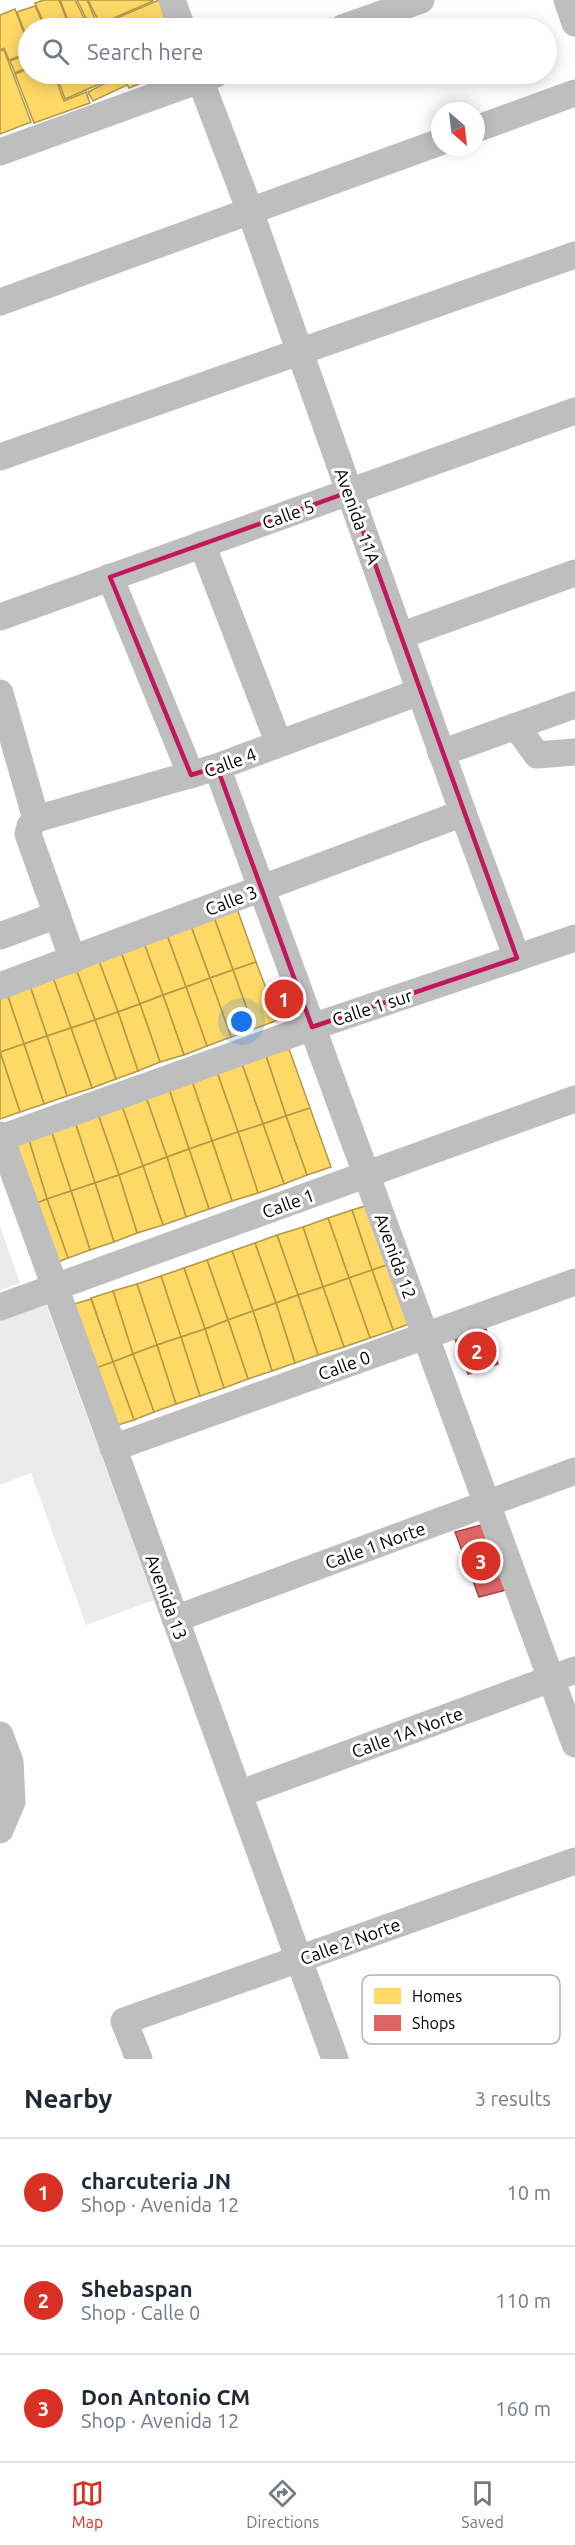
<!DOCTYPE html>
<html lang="en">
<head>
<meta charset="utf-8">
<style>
	:root { --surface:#fff; --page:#f6f6f7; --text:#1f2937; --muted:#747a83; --line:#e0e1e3; --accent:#d93025 }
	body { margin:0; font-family:Ubuntu,sans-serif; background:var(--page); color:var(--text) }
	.compass { position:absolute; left:431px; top:102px; width:54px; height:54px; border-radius:50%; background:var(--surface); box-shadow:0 3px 15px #0003; rotate:152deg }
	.you { position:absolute; left:242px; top:1022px; width:21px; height:21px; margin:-15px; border:4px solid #fff; border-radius:50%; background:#1a73e8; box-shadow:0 0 0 9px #1a73e833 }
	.badge { display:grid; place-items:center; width:39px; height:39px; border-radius:50%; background:var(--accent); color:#fff; font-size:20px; font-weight:700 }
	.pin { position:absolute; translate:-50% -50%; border:3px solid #fff; box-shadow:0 2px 6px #0006 }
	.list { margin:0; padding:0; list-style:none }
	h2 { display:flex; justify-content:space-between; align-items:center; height:78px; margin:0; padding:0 24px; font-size:26px }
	h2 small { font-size:20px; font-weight:400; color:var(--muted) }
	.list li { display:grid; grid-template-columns:39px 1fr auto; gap:18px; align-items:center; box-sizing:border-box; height:108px; padding:0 24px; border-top:2px solid var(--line) }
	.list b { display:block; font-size:22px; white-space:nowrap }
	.list p { margin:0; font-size:20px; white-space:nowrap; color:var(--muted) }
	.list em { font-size:20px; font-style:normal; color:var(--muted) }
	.icon { flex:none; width:33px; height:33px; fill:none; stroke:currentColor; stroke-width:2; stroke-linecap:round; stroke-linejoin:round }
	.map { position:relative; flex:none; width:575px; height:2059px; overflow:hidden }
	.search { position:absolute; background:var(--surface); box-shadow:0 3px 15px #0003; left:18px; right:18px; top:18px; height:66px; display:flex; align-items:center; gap:15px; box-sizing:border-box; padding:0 21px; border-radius:33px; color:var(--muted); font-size:22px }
	.sheet { height:402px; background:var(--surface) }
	nav { display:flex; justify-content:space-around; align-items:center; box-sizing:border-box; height:84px; border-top:2px solid var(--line); background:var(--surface); font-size:16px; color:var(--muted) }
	nav a { display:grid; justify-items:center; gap:3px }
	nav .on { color:var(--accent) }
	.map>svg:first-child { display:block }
	.green { fill:#ebebeb }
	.homes { fill:#ffd966; stroke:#b29847; stroke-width:1.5 }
	.shops { fill:#e06666; stroke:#9d4747; stroke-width:1.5 }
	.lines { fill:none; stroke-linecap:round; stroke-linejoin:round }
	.minor { stroke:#bebebe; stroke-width:27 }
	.marked { fill:none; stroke:#c2185b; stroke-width:4.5; stroke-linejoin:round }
	.labels { text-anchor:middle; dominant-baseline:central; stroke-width:6; stroke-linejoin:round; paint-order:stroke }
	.street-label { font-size:18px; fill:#000; stroke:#fff }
	.key { fill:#fff; stroke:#b2b2b2; stroke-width:1.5 }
	.key-label { font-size:16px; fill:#000 }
</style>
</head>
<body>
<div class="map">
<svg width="575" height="2059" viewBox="0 0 575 2059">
	<rect width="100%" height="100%" fill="#fff"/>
	<!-- green -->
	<g class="green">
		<polygon points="0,1226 20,1283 0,1290"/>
		<polygon points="44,1298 154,1600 86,1625 31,1473 0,1485 0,1315"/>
	</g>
	<!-- homes -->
	<g class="homes">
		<polygon points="44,0 59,0 70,28 46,28 35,3"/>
		<polygon points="60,0 75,0 89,28 71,28"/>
		<polygon points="77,0 87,0 99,28 91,28"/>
		<polygon points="88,0 152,0 153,1 100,24"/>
		<polygon points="159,0 168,28 102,28 100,25"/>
		<polygon points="35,6 45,28 28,28 28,41 17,12"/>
		<polygon points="15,9 28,44 28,53 9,60 4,48 0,50 0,15"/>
		<polygon points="4,50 31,122 0,134 0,51"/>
		<polygon points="28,54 28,67 15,73 10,61"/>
		<polygon points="28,69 28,74 54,74 64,101 86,92 90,103 34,123 15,74"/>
		<polygon points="56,74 101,74 104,82 65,99"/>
		<polygon points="102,74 121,74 127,85 93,101 88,92 106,83"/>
		<polygon points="122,74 164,74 129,88"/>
		<polygon points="234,900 256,962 233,970 211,909"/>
		<polygon points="211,909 233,970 210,978 188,918"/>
		<polygon points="188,918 210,978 186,987 164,927"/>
		<polygon points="164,927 186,987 163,995 141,935"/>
		<polygon points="141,935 163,995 140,1004 118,944"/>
		<polygon points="118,944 140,1004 118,1012 96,953"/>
		<polygon points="96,953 118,1012 95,1020 73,961"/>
		<polygon points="73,961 95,1020 71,1028 50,969"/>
		<polygon points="256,962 278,1020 254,1029 233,970"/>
		<polygon points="50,969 71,1028 47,1036 27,977"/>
		<polygon points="233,970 254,1029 231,1037 210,978"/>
		<polygon points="27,977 47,1036 24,1044 4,985"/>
		<polygon points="210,978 231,1037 207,1046 186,987"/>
		<polygon points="4,985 24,1044 0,1052 0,987"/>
		<polygon points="186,987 207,1046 184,1055 163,995"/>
		<polygon points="163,995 184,1055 160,1062 140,1004"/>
		<polygon points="140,1004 160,1062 138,1071 118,1012"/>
		<polygon points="118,1012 138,1071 116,1079 95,1020"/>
		<polygon points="95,1020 116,1079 92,1088 71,1028"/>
		<polygon points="71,1028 92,1088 67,1096 47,1036"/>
		<polygon points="47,1036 67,1096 44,1104 24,1044"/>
		<polygon points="24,1044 44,1104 20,1112 0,1052"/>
		<polygon points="289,1049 310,1108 286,1116 266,1056"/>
		<polygon points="0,1052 20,1112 0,1119"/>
		<polygon points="266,1056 286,1116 263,1124 242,1064"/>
		<polygon points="242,1064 263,1124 238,1132 217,1072"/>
		<polygon points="217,1072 238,1132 212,1141 192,1081"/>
		<polygon points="192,1081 212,1141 189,1149 169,1089"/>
		<polygon points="169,1089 189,1149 167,1157 146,1097"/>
		<polygon points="146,1097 167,1157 143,1166 122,1106"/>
		<polygon points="122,1106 143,1166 119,1175 98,1114"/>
		<polygon points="310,1108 331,1167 307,1175 286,1116"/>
		<polygon points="98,1114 119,1175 95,1183 75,1122"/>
		<polygon points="286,1116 307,1175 284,1184 263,1124"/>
		<polygon points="75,1122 95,1183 71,1191 51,1130"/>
		<polygon points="263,1124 284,1184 258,1193 238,1132"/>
		<polygon points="51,1130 71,1191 47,1199 28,1137"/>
		<polygon points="238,1132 258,1193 232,1201 212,1141"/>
		<polygon points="28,1137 47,1199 27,1207 5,1145"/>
		<polygon points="212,1141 232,1201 209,1209 189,1149"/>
		<polygon points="189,1149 209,1209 186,1217 167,1157"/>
		<polygon points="167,1157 186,1217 163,1225 143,1166"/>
		<polygon points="143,1166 163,1225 137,1233 119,1175"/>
		<polygon points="119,1175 137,1233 114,1242 95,1183"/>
		<polygon points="95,1183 114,1242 90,1250 71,1191"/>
		<polygon points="71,1191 90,1250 68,1258 47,1199"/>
		<polygon points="47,1199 68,1258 48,1266 27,1207"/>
		<polygon points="375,1203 396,1262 372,1270 352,1210"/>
		<polygon points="352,1210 372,1270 349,1278 328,1218"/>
		<polygon points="328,1218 349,1278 323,1287 303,1227"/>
		<polygon points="303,1227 323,1287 298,1295 277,1235"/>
		<polygon points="277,1235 298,1295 276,1303 255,1243"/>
		<polygon points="255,1243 276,1303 253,1311 232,1251"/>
		<polygon points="232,1251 253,1311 228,1320 207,1260"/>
		<polygon points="207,1260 228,1320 205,1329 184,1268"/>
		<polygon points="396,1262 417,1321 393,1330 372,1270"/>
		<polygon points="184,1268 205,1329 181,1337 161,1276"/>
		<polygon points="372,1270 393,1330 370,1338 349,1278"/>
		<polygon points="161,1276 181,1337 157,1345 137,1284"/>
		<polygon points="349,1278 370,1338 344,1347 323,1287"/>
		<polygon points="137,1284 157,1345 133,1354 113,1291"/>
		<polygon points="323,1287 344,1347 318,1355 298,1295"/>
		<polygon points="113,1291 133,1354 113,1362 91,1298"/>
		<polygon points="298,1295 318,1355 295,1363 276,1303"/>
		<polygon points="91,1299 113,1362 90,1370 68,1306"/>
		<polygon points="276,1303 295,1363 272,1371 253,1311"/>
		<polygon points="253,1311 272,1371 248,1379 228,1320"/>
		<polygon points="228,1320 248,1379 224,1388 205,1329"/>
		<polygon points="205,1329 224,1388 200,1396 181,1337"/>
		<polygon points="181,1337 200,1396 176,1404 157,1345"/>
		<polygon points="157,1345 176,1404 154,1412 133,1354"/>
		<polygon points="133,1354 154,1412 134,1420 113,1362"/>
		<polygon points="113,1362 134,1420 111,1427 90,1370"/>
	</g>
	<!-- shops -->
	<g class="shops">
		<polygon points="486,1329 498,1364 468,1374 455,1339"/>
		<polygon points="485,1524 506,1590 479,1597 455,1532"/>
	</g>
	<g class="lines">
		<!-- minor -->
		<g class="minor">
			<polyline points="172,0 182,28"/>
			<polyline points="567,0 575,23"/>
			<polyline points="342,28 421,0"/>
			<polyline points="198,74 250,211 463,813 517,958"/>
			<polyline points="476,129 575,93"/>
			<polyline points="0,152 216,74"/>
			<polyline points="0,302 440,142"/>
			<polyline points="0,457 575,255"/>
			<polyline points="202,544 279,744"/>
			<polyline points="110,577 191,775"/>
			<polyline points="0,617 575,411"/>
			<polyline points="400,636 575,573"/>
			<polyline points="0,693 36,819 30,826 28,834 73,960"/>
			<polyline points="516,726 537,755 575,752"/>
			<polyline points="441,753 575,705"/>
			<polyline points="217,767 575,1744"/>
			<polyline points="36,819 217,767 419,692"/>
			<polyline points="0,936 57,915"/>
			<polyline points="0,986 463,813"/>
			<polyline points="0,1135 335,2059"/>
			<polyline points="1,1138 312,1027 575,938"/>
			<polyline points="0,1307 575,1099"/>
			<polyline points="113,1448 575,1282"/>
			<polyline points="175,1619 575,1471"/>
			<polyline points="0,1735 10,1762 12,1802 0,1830"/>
			<polyline points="239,1794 575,1670"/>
			<polyline points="139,2059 124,2021 575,1861"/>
		</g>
	</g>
	<!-- marked area -->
	<path class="marked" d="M349 492 517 958 312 1027 217 767 191 775 110 577Z"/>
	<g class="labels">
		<!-- street labels -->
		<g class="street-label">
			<text transform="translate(288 514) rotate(-20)">Calle 5</text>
			<text transform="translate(358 516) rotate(70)">Avenida 11A</text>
			<text transform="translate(230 762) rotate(-20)">Calle 4</text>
			<text transform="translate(231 900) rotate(-21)">Calle 3</text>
			<text transform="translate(372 1007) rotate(-18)">Calle 1 sur</text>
			<text transform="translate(288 1203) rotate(-20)">Calle 1</text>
			<text transform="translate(396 1256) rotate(70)">Avenida 12</text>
			<text transform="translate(344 1365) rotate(-20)">Calle 0</text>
			<text transform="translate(375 1545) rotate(-20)">Calle 1 Norte</text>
			<text transform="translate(167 1597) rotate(70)">Avenida 13</text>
			<text transform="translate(407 1732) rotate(-20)">Calle 1A Norte</text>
			<text transform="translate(350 1941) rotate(-20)">Calle 2 Norte</text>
		</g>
	</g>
	<!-- legend -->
	<rect x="362" y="1975" width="198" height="69" rx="9" class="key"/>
	<rect x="374" y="1988" width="27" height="16" fill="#ffd966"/>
	<rect x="374" y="2015" width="27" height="16" fill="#e06666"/>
	<g class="key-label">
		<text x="412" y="2002">Homes</text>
		<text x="412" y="2029">Shops</text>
	</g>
</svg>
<svg class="compass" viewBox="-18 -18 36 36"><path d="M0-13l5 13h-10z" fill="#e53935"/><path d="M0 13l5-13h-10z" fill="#747a83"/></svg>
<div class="you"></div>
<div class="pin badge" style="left:284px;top:999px">1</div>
<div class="pin badge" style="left:477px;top:1351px">2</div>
<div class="pin badge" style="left:481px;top:1561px">3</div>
<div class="search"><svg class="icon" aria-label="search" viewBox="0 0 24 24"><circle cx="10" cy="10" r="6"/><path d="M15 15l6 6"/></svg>Search here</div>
</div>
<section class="sheet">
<h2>Nearby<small>3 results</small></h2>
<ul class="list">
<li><span class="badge">1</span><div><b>charcuteria JN</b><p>Shop · Avenida 12</p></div><em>10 m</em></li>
<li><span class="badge">2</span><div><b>Shebaspan</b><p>Shop · Calle 0</p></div><em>110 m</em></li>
<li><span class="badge">3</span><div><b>Don Antonio CM</b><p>Shop · Avenida 12</p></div><em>160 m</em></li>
</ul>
</section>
<nav>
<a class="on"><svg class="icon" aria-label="map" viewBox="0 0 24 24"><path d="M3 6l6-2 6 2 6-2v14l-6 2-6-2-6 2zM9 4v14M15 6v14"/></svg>Map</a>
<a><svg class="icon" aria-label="directions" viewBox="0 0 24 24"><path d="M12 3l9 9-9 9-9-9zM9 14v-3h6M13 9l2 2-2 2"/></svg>Directions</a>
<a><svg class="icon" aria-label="saved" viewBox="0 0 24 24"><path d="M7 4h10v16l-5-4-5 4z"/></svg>Saved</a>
</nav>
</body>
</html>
